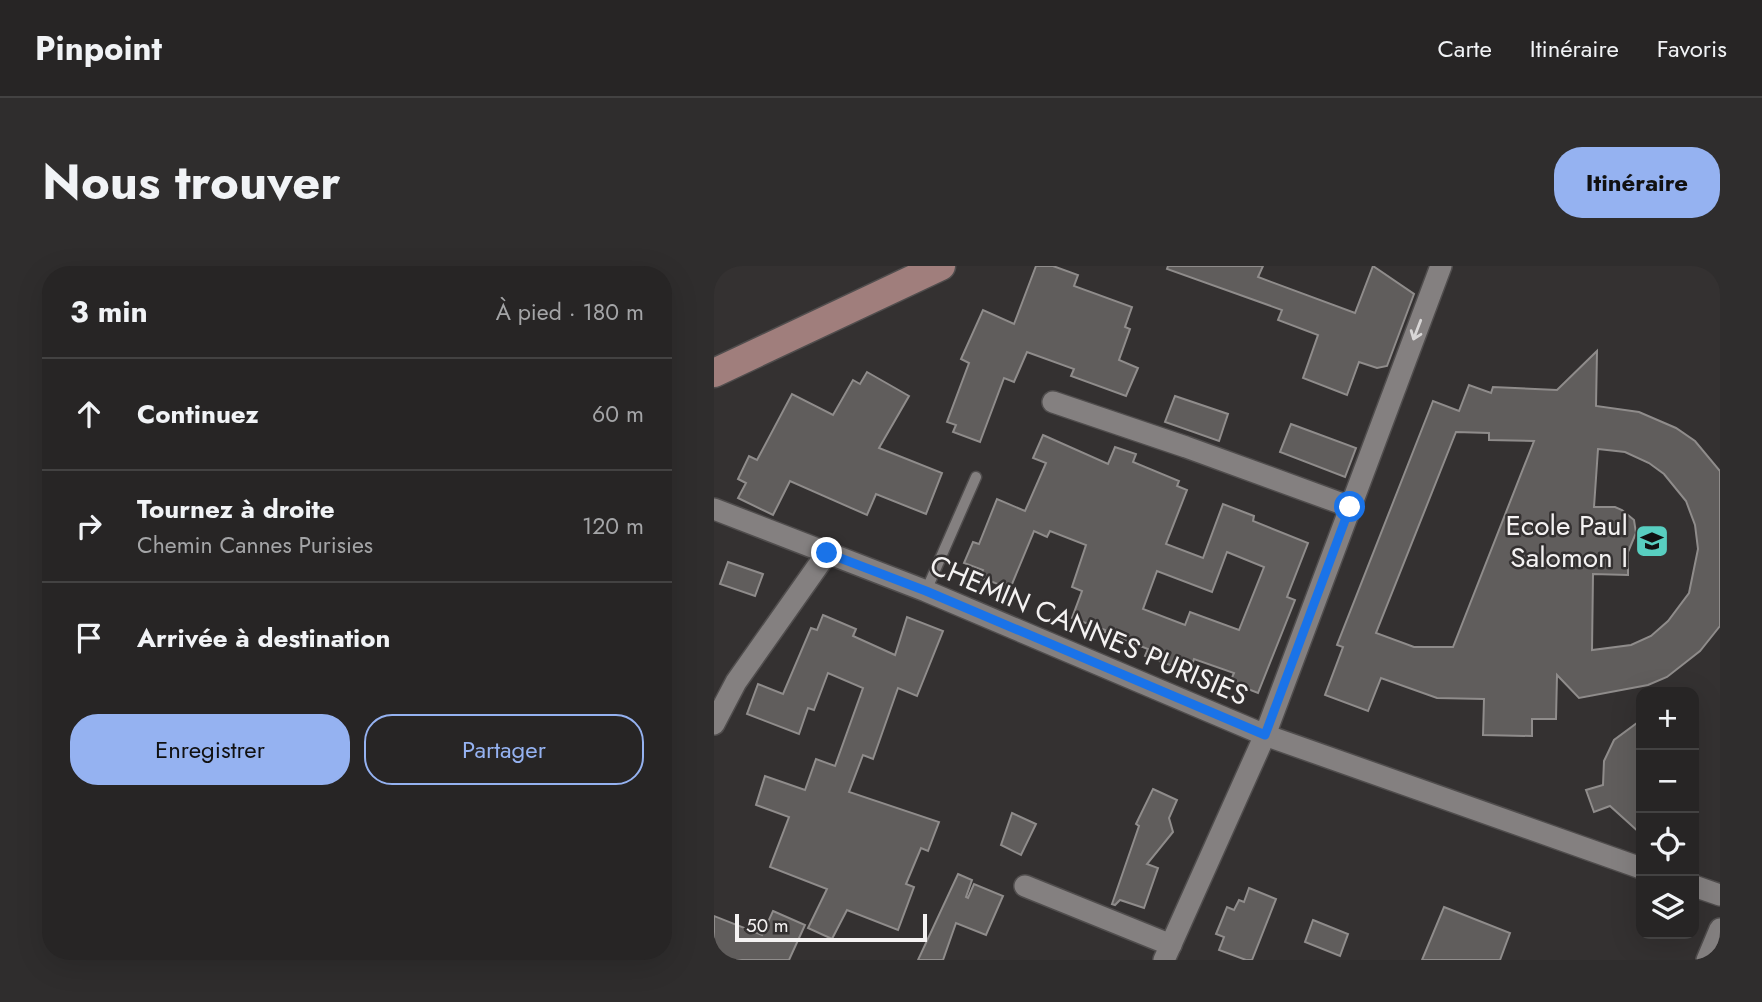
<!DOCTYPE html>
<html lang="fr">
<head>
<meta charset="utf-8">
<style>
	:root { --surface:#272525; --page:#2f2d2d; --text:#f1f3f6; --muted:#a4a5a7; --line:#434242; --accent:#95b2f1 }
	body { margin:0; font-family:Jost,sans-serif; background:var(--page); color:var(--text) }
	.controls { position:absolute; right:21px; bottom:21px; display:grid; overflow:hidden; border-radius:14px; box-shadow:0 7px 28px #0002 }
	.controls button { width:63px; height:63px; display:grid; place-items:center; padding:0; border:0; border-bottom:2px solid var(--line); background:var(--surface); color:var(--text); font:35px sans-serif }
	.scale { position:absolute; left:21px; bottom:18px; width:192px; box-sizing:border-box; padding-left:7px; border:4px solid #f4f2f2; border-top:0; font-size:19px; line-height:24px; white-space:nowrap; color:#f4f2f2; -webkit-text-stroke:5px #343131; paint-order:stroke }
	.stop { position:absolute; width:21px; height:21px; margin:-16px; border:5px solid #1a73e8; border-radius:50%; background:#fff }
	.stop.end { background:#1a73e8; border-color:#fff; box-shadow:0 2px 7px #0008 }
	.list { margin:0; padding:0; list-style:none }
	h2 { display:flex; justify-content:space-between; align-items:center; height:91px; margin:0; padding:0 28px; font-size:30px }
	h2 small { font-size:23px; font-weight:400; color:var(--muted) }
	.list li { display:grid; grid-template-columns:46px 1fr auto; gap:21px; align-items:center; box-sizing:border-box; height:112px; padding:0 28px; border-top:2px solid var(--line) }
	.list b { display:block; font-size:26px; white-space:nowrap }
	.list p { margin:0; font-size:23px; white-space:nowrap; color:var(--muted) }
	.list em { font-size:23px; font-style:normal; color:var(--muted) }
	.actions { display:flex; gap:14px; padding:21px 28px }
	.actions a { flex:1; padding:16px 0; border:2px solid var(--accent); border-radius:28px; text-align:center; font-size:24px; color:var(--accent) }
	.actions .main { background:var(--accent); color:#111 }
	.icon { flex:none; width:38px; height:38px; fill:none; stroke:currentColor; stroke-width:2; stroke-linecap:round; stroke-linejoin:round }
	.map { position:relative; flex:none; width:1006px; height:694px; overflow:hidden; border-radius:28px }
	header { display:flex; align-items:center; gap:42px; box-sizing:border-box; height:98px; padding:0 35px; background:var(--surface); border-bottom:2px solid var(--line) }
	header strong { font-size:33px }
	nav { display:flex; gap:38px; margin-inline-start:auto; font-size:24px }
	.intro { display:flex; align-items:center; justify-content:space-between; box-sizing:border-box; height:168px; padding:0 42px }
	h1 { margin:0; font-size:49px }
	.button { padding:18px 32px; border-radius:28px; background:var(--accent); color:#111; font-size:24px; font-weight:700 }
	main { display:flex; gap:42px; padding:0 42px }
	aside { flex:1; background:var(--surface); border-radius:28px; box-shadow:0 7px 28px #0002 }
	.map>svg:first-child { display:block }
	.building { fill:#605d5c; stroke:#8f8c8b; stroke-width:2; fill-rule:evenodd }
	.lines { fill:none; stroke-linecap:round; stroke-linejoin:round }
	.service-casing { stroke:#504d4d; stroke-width:13 }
	.minor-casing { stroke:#504d4d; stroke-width:24 }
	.secondary-casing { stroke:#504d4d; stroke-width:31 }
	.service { stroke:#848080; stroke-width:10 }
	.minor { stroke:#848080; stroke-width:21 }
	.secondary { stroke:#a07e7c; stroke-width:28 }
	.oneway { stroke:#d8d6d6 }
	.route { stroke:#1a73e8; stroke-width:9 }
	.labels { text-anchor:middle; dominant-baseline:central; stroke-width:5; stroke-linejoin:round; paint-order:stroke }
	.poi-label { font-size:28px; fill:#f4f2f2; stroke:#343131; text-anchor:end }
	.street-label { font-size:28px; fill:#f4f2f2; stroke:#343131 }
</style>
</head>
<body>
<header>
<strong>Pinpoint</strong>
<nav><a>Carte</a><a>Itinéraire</a><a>Favoris</a></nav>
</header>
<div class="intro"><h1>Nous trouver</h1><a class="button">Itinéraire</a></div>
<main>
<aside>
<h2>3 min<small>À pied · 180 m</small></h2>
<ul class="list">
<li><svg class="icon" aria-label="ahead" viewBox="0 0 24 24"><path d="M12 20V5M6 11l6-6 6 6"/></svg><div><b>Continuez</b></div><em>60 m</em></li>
<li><svg class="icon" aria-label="right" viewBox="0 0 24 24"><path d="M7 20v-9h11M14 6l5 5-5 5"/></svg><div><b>Tournez à droite</b><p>Chemin Cannes Purisies</p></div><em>120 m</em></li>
<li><svg class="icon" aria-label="arrive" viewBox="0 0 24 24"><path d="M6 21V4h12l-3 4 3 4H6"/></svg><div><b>Arrivée à destination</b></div></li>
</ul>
<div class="actions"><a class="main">Enregistrer</a><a>Partager</a></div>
</aside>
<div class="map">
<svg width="1006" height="694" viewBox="0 0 1006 694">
	<rect width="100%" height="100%" fill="#343131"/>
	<!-- building -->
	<g class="building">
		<polygon points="322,0 339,0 364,9 360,20 418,41 411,61 416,63 405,94 424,102 412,130 357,110 360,103 313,86 300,116 290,112 266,176 239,166 242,159 233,156 255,97 247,93 269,44 300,58"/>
		<polygon points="454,0 549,0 544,11 641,47 659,0 700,28 673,100 663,102 645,96 633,129 589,112 604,69 564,54 568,44 453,3"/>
		<path d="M883 85 882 140 925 146 962 162 981 175 1006 205V360L986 385 953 411 934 419 865 432 843 409 842 453H818V470L769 469 770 433 723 432 667 412 654 445 611 429 629 381 623 379 719 135 745 145 755 119 777 127 779 121 843 124ZM742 166 775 167V174L820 175 739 381H700L662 367ZM884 183 911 186 935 197 950 208 972 235 981 259 984 283 975 327 954 355 937 370 917 379 878 384 879 308 914 309V286L922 267 920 254 908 244 901 241H880Z"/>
		<polygon points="153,106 195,130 165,182 228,207 212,248 162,228 153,249 76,215 59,249 24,232 32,217 24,213 35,190 43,194 78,128 119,149 139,114 146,118"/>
		<polygon points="461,130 514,148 505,175 451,156"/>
		<polygon points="577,158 642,182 631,211 566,186"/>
		<path d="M329 169 394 198 401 181 422 188 419 196 465 215 463 220 473 224 452 278 489 292 509 238 540 250 539 255 594 277 573 331 581 334 544 427 516 416 520 407 480 393 478 399 465 395 462 401 431 390 434 383 391 366V364L358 352 368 325 358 321 372 279 336 265 333 271 320 265 296 323 266 311 269 304 250 297 259 276 265 278 283 233 311 245 332 197 319 192ZM513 286 550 301 525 364 476 346 471 359 429 343 443 305 498 326Z"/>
		<polygon points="14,296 49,308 41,330 6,318"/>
		<polygon points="109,349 142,363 139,370 181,389 193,351 229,365 203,430 184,422 159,493 149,489 135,526 225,556 214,585 207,582 192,618 200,621 184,664 133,644 118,673 94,662 113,623 56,601 75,551 42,539 51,510 91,524 102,493 121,500 149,422 114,407 100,444 94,442 85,468 33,448 44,418 69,428 97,362 103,364"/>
		<polygon points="927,454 927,568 896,540 880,546 872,524 889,519 890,495 900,474"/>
		<polygon points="439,523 463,534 455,552 459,566 433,598 444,602 430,642 406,634 401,639 398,638 425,560 422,558"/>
		<polygon points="298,547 322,558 307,589 287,579"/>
		<polygon points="244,608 258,614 252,631 254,632 260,618 289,630 272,669 242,657 229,694 204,694"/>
		<polygon points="535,622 562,633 538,694 532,694 505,684 510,671 502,668 513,641 520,644 525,634 530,636"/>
		<polygon points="730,641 796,667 786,694 708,694"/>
		<polygon points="59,645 91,659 75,694 0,694 0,650 48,669"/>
		<polygon points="599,654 634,668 626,690 591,676"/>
	</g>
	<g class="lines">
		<!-- service casing -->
		<g class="service-casing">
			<polyline id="service" points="212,325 262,211"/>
		</g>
		<!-- minor casing -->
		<g class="minor-casing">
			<g id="minor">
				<polyline points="339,136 472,181 637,241"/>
				<polyline points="0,243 212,325 551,469 927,602"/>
				<polyline points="0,458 22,416 113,287"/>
				<polyline points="311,620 457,679"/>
				<polyline points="980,620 1006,629"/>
				<polyline points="450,694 551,469 727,0"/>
				<polyline points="993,694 1006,663"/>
			</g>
		</g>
		<!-- secondary casing -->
		<g class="secondary-casing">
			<polyline id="secondary" points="0,107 227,0"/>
		</g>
		<!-- service -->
		<use href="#service" class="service"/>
		<!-- minor -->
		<use href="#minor" class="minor"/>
		<!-- secondary -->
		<use href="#secondary" class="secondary"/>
	</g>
	<!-- one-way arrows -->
	<defs><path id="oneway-shaft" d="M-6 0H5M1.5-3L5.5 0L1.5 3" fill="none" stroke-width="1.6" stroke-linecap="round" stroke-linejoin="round" transform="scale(1.75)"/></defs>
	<use class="oneway" href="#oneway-shaft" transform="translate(703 64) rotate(111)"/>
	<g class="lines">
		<!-- route -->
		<polyline class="route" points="113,287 212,325 551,469 636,241"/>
	</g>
	<!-- icons -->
	<defs>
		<g id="school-square" transform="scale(1.75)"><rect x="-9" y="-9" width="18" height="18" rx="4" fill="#58cec0" stroke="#343131"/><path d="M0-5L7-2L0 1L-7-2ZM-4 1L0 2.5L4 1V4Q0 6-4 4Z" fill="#111"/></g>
	</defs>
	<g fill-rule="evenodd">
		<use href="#school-square" x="938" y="275"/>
	</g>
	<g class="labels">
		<!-- poi labels -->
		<g class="poi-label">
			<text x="914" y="259">Ecole Paul<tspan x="914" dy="32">Salomon I</tspan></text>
		</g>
		<!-- street labels -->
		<g class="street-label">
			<text transform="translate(375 364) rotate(23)">CHEMIN CANNES PURISIES</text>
		</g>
	</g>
</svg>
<div class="controls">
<button>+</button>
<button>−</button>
<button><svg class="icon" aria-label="locate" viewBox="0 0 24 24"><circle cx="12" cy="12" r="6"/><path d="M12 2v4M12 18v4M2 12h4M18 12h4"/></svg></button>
<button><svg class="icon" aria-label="layers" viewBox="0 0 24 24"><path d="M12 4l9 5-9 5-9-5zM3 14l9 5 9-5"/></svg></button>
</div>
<div class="scale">50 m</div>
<div class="stop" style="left:636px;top:241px"></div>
<div class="stop end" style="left:113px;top:287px"></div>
</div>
</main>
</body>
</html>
